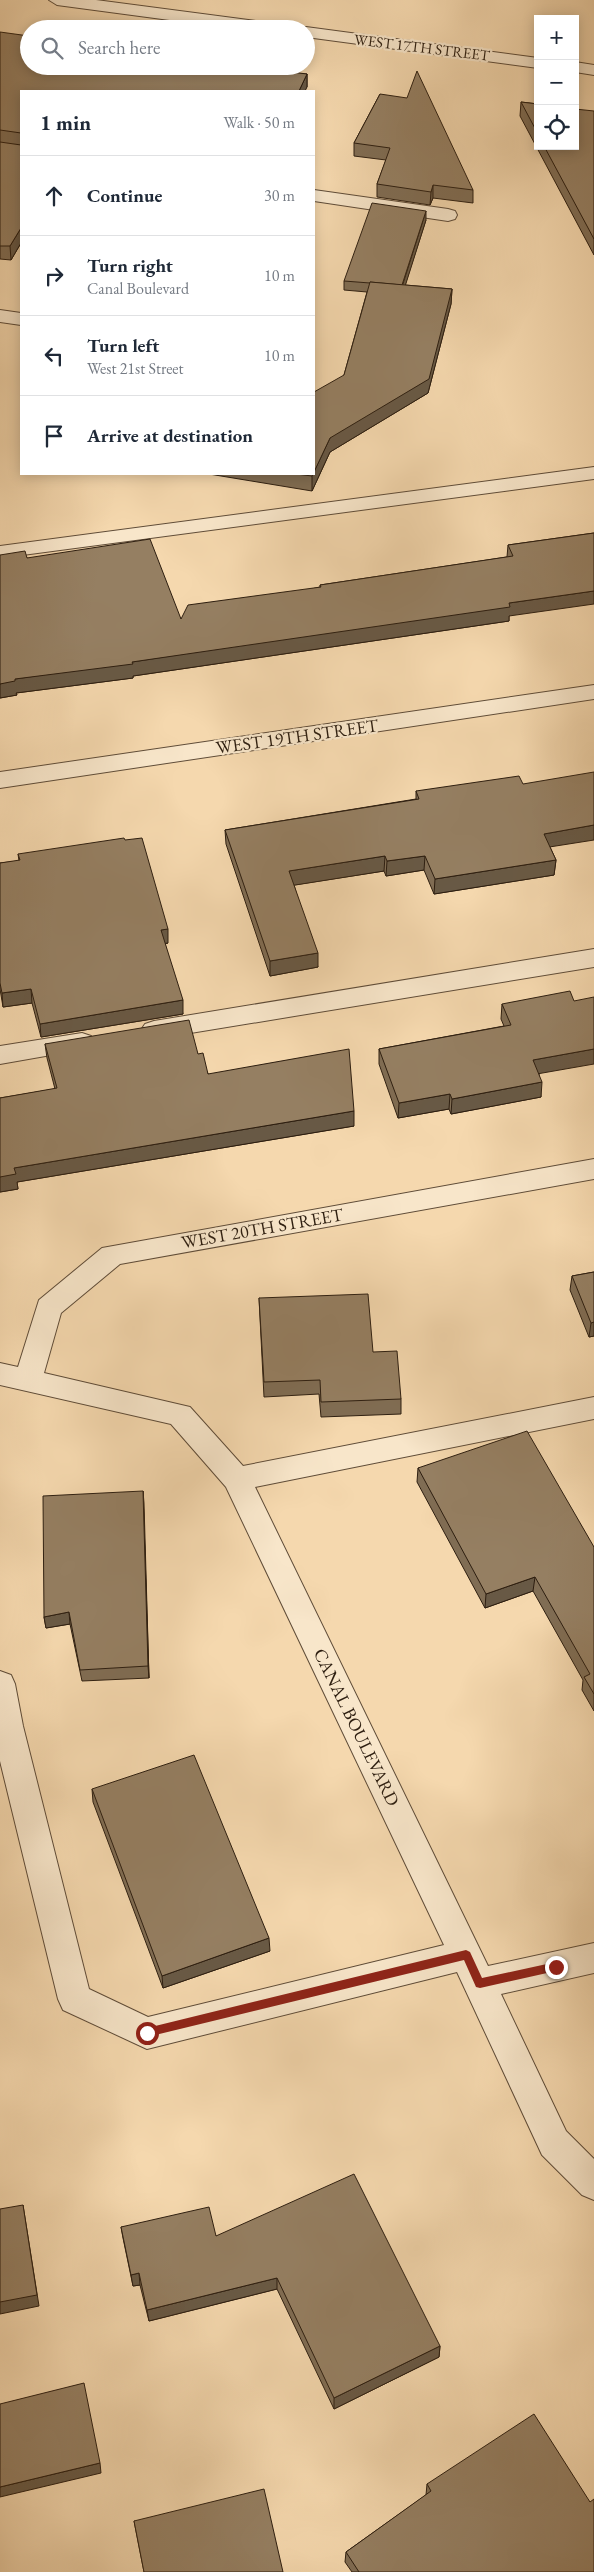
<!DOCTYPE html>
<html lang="en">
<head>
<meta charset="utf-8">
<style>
	:root { --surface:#fff; --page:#f2f2f3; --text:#1f2937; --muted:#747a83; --line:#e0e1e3 }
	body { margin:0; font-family:"EB Garamond",serif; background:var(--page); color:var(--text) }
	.controls { position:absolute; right:15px; top:15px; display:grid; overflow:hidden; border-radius:0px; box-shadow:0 2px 12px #0003 }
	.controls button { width:45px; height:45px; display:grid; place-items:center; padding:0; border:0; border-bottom:1px solid var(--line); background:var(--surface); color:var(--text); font:25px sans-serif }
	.stop { position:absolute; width:15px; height:15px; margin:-11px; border:4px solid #8f2418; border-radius:50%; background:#fff }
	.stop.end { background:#8f2418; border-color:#fff; box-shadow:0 1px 5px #0008 }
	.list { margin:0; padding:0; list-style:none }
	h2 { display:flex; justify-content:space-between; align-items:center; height:65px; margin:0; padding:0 20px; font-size:21px }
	h2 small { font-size:16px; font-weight:400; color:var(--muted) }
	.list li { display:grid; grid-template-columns:32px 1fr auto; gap:15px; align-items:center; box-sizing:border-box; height:80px; padding:0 20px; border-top:1px solid var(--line) }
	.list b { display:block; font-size:19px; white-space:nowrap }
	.list p { margin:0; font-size:16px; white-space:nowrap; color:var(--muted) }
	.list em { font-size:16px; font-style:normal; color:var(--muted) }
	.icon { flex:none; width:28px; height:28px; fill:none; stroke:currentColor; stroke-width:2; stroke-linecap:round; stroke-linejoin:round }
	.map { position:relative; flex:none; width:594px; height:2572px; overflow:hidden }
	.search { position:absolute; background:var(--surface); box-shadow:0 2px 12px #0003; left:20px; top:20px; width:295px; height:55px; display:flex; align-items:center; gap:12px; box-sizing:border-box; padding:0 18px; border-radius:28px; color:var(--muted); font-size:19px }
	.panel { position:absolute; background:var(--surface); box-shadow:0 2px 12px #0003; left:20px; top:90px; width:295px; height:385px; border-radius:0px }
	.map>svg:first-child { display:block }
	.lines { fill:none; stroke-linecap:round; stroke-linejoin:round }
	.minor-casing { stroke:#5f4c38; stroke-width:2 }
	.minor { fill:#f8e6ca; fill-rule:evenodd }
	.wall { fill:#806d54; stroke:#2d1e10 }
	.shaded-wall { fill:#685945; stroke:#2d1e10 }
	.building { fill:#957f62; stroke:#2d1e10 }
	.route { fill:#8f2418 }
	.labels { text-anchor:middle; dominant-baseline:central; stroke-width:4.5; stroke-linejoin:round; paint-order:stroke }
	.far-street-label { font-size:15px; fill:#2d1e10; stroke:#f8e6ca }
	.street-label { font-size:18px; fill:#2d1e10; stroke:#f8e6ca }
</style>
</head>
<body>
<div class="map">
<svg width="594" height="2572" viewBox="0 0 594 2572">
	<rect width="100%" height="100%" fill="#f5d8ae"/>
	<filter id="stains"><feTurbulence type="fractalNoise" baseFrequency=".004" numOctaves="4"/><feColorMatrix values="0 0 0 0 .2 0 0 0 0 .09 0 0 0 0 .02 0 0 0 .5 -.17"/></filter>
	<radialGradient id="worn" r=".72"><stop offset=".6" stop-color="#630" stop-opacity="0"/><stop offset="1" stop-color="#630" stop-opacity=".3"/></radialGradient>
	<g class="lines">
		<!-- minor casing -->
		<g class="minor-casing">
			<g id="minor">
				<polygon points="49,0 96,0 278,24 286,29 237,29 57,5"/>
				<polygon points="306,27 538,58 538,68 306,37 306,29 300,29"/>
				<polygon points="575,62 594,65 594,75 575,72"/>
				<polygon points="314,190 448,209 455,211 457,215 455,219 448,221 314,201"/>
				<polygon points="0,310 21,313 21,325 0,322"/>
				<polygon points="594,467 594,479 0,558 0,546"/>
				<polygon points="594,685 594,699 0,788 0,772"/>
				<polygon points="594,949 594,967 154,1039 145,1036 141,1030 145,1024 154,1021"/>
				<polygon points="82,1033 91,1036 95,1042 91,1048 0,1064 0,1046"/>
				<polygon points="594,1159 594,1179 120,1264 61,1313 44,1373 190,1407 243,1466 594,1397 594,1419 255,1487 488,1966 594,1943 594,1973 501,1994 566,2131 594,2159 594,2200 582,2195 542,2155 457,1972 147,2049 63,2010 58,1999 0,1761 0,1671 11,1675 15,1684 23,1726 89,1989 148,2017 444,1945 226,1487 171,1424 0,1385 0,1363 18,1367 39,1300 102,1248"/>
			</g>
		</g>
		<!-- minor -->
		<use href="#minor" class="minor"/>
	</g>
	<!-- wall -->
	<g class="wall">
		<polygon points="0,32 29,66 307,74 307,87 21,91 21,243 11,260 0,259"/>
		<polygon points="380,94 473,190 473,203 433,198 430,205 377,197 377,184 386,160 354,156 354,143"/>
		<polygon points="521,102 538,104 538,146 575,146 594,111 594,255 520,116"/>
		<polygon points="426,220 405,285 452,289 451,304 428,393 330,452 312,491 209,474 314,474 344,375 367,292 344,290 344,281"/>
		<polygon points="594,533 509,616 509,621 133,676 133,678 16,693 17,695 0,698 27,558 181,619 320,587 320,585 507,557 508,545"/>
		<polygon points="416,791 550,847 556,860 554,875 434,894 424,870 386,876 384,871 294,885 318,967 270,976 226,844 225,830 416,799"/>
		<polygon points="18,854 168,943 165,944 183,1014 41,1037 32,1003 3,1007 0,989 0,863 19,861"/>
		<polygon points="502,1004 539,1074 541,1097 451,1114 449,1109 398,1118 379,1064 379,1049 504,1026 501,1019"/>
		<polygon points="45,1044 198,1054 208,1074 354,1126 17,1182 18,1189 0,1192 0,1098 55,1089 47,1058"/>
		<polygon points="594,1272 594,1336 589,1337 570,1290 572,1276"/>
		<polygon points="259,1298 373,1352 401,1399 401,1414 321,1417 319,1394 264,1397"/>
		<polygon points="418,1468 594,1547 594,1711 582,1690 583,1680 533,1591 485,1608 417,1482"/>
		<polygon points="143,1491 149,1678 82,1681 70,1624 46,1628 44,1617"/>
		<polygon points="92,1789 270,1951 163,1988 93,1802"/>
		<polygon points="121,2227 216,2236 440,2346 439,2357 334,2409 277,2289 149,2321 140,2285 133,2286 123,2238"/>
		<polygon points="427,2484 590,2502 594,2572 352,2572 345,2562 346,2552 426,2495"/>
		<polygon points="134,2521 283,2572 144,2572"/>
	</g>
	<!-- shaded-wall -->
	<g class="shaded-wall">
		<polygon points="307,74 307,87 305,91 299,91"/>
		<polygon points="433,185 433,198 430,205 431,192"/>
		<polygon points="426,211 426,220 402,296 402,287"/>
		<polygon points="21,228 21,243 11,260 10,246"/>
		<polygon points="452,289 451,304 428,393 330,452 312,491 312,476 330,438"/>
		<polygon points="594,591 594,604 509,616 509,621 133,676 133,678 16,693 17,695 0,698 0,684 15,679 132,662 509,603"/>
		<polygon points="594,825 594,840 543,848 544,834"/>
		<polygon points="385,856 384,871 289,886 289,871"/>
		<polygon points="425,856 424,870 386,876 387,861"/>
		<polygon points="556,860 554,875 434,894 435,879"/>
		<polygon points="168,929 168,943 161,944 161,930"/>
		<polygon points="318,953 318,967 270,976 270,961"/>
		<polygon points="31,989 32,1003 3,1007 2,993"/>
		<polygon points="183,1000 183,1014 41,1037 40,1024"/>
		<polygon points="594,1049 594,1064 531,1075 533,1060"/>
		<polygon points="542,1082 541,1097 451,1114 452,1099"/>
		<polygon points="450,1094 449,1109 398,1118 399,1103"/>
		<polygon points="354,1111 354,1126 17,1182 18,1189 0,1192 0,1177 14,1168"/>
		<polygon points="594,1322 594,1336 589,1337 591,1323"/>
		<polygon points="143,1491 144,1503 149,1678 148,1666"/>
		<polygon points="535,1577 533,1591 485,1608 486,1594"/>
		<polygon points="69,1612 70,1624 46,1628 44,1617"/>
		<polygon points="269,1938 270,1951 163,1988 162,1976"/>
		<polygon points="23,2205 39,2306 0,2314 0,2302"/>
		<polygon points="139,2273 140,2285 133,2286 131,2275"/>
		<polygon points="277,2278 277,2289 149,2321 147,2310"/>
		<polygon points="440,2346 439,2357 334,2409 334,2398"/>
		<polygon points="100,2463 101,2473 0,2497 0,2487"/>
	</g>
	<!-- building -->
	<g class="building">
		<polygon points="0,32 29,36 29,66 244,66 307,74 299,91 21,91 21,133 0,130"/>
		<polygon points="417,71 473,190 433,185 431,192 377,184 390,148 354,143 380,94 407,98"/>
		<polygon points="521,102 538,104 538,134"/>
		<polygon points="575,109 594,111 594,239 544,146 575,146"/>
		<polygon points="21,141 21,228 10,246 0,246 0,142 21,145"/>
		<polygon points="372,203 426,211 402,285 370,282 370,283 344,281"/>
		<polygon points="370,282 452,289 429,379 330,438 314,472 314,392 344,375"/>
		<polygon points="296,474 313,474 312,476"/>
		<polygon points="594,533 594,591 509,603 510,607 132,662 133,664 15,679 15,681 0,684 0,555 25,551 27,558 150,539 181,619 188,605 321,587 320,585 513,556 508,545"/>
		<polygon points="594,772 594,825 544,834 556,860 435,879 425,856 387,861 385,856 289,871 318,953 270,961 225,830 419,799 416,791 519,776 523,784"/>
		<polygon points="124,838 125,840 142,838 168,929 161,930 183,1000 40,1024 31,989 2,993 0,983 0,863 20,860 18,854"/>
		<polygon points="570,991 574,1001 594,997 594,1049 533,1060 542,1082 452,1099 450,1094 399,1103 379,1049 511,1025 502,1004"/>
		<polygon points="189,1020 198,1054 203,1053 208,1074 349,1049 354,1111 14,1168 16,1174 0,1177 0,1098 57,1088 45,1044"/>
		<polygon points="594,1272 594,1322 591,1323 572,1276"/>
		<polygon points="368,1294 373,1352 397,1351 401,1399 321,1402 320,1380 264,1382 259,1298"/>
		<polygon points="527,1431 594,1547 594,1694 584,1677 590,1674 535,1577 486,1594 418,1468"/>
		<polygon points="143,1491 148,1666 80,1670 69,1612 44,1617 43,1496"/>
		<polygon points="194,1755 269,1938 162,1976 92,1789"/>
		<polygon points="354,2174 440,2346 334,2398 277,2278 147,2310 139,2273 131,2275 121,2227 209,2207 216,2236"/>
		<polygon points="23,2205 37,2295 0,2302 0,2209"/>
		<polygon points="84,2383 100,2463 0,2487 0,2404"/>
		<polygon points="534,2414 590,2502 594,2499 594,2572 359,2572 346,2552 431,2491 427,2484"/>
		<polygon points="264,2489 283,2572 144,2572 134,2521"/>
	</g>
	<!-- route -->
	<polygon class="route" points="466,1950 470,1952 482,1978 556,1962 561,1967 556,1971 480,1988 476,1987 464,1960 147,2037 142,2033 147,2028"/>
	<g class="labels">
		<!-- far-street labels -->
		<g class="far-street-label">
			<text transform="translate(422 47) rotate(7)">WEST 17TH STREET</text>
		</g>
		<!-- street labels -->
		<g class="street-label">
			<text transform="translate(297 736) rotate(-8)">WEST 19TH STREET</text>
			<text transform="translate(262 1228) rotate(-10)">WEST 20TH STREET</text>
			<text transform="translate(357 1727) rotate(64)">CANAL BOULEVARD</text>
		</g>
	</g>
	<rect width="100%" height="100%" filter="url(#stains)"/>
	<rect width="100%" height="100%" fill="url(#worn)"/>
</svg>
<div class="controls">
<button>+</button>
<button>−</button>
<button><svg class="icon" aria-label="locate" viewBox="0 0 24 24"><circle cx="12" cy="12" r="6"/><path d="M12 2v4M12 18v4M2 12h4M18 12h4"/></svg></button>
</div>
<div class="stop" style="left:147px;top:2033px"></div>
<div class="stop end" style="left:556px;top:1967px"></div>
<div class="search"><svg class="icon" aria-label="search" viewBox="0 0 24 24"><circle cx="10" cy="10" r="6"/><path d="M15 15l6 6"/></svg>Search here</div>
<section class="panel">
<h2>1 min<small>Walk · 50 m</small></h2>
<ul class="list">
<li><svg class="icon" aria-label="ahead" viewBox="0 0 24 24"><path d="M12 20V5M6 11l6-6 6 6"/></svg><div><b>Continue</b></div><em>30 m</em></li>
<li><svg class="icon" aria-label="right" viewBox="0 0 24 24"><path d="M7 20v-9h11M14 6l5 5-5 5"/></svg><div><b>Turn right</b><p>Canal Boulevard</p></div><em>10 m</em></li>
<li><svg class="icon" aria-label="left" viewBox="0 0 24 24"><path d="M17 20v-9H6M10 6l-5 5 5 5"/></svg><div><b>Turn left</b><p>West 21st Street</p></div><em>10 m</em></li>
<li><svg class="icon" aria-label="arrive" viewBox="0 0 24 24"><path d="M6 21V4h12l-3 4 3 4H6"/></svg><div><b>Arrive at destination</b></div></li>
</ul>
</section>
</div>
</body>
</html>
